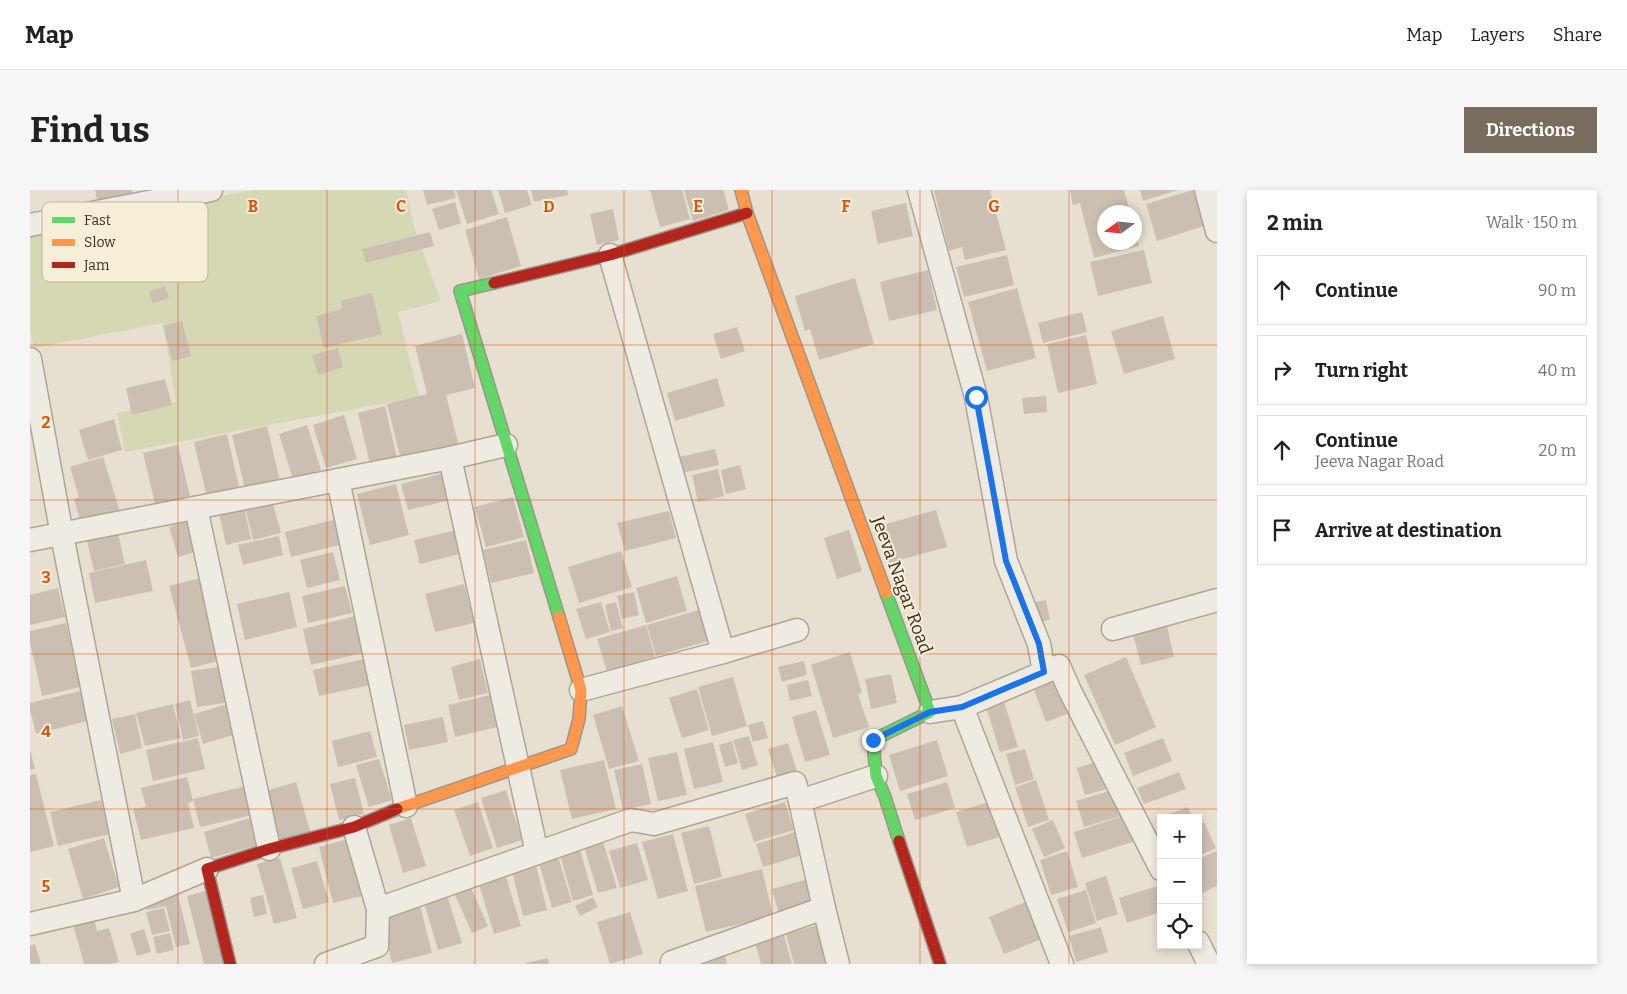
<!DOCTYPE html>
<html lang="en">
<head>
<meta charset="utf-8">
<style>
	:root { --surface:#fff; --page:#f6f6f6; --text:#202124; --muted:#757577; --line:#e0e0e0; --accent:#786c5e }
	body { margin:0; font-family:Bitter,serif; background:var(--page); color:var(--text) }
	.controls { position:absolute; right:15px; bottom:15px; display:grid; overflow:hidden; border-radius:0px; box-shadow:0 2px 8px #0003 }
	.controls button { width:45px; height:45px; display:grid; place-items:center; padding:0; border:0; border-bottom:1px solid var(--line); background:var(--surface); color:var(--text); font:25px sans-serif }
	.compass { position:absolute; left:1067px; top:15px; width:45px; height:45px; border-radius:50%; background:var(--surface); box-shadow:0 2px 8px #0003; rotate:255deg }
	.stop { position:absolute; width:15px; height:15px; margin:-11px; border:4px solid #1a73e8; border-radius:50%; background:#fff }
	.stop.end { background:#1a73e8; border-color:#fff; box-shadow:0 1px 5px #0008 }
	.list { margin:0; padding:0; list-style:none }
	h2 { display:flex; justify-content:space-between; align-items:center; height:65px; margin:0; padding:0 20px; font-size:21px }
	h2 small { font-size:16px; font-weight:400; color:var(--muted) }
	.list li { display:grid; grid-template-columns:32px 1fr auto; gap:15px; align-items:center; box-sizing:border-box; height:70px; margin:0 10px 10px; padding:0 10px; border:1px solid var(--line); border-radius:0px }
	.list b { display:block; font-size:19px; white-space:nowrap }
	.list p { margin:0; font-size:16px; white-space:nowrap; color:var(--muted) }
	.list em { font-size:16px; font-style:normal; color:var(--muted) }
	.icon { flex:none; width:28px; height:28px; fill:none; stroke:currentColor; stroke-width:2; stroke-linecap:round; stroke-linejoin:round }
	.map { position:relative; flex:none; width:1187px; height:774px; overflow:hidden; border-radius:0px }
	header { display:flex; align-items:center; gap:30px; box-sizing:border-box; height:70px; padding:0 25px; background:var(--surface); border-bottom:1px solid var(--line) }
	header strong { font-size:24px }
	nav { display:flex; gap:28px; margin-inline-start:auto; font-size:18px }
	.intro { display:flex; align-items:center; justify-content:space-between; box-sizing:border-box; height:120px; padding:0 30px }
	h1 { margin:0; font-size:35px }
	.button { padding:12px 22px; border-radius:0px; background:var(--accent); color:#fff; font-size:18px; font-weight:700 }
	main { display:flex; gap:30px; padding:0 30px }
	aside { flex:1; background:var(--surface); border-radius:0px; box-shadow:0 2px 8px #0003 }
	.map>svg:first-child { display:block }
	.green { fill:#d6d7b3 }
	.building { fill:#cbbfb2 }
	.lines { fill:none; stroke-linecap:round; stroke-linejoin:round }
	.street-casing { stroke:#ada599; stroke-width:25 }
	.fast-casing { stroke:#9c958a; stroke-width:14 }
	.slow-casing { stroke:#9c958a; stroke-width:14 }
	.jam-casing { stroke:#9c958a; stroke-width:14 }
	.street { stroke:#efebe3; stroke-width:22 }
	.fast { stroke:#63d668; stroke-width:11 }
	.slow { stroke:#ff974d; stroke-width:11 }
	.jam { stroke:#b3261e; stroke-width:11 }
	.route { stroke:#1a73e8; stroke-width:6 }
	.grid { fill:none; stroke:#d7550e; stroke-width:1; stroke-opacity:0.55 }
	.labels { text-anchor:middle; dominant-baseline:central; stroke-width:4; stroke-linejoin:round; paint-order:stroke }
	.street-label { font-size:18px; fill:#3d2e20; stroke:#f7eed8 }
	.key { fill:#f7eed8; stroke:#bfb4a1; stroke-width:1 }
	.key-label { font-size:14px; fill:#3d2e20 }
	.grid-label { font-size:16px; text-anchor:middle; font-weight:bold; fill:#d7550e; stroke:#f7eed8; stroke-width:4; stroke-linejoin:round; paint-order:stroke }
</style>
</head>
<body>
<header>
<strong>Map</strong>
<nav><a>Map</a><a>Layers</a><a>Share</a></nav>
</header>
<div class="intro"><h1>Find us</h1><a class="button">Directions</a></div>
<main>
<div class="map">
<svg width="1187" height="774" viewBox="0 0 1187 774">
	<rect width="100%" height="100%" fill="#e7e0d1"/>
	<!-- green -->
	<polygon class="green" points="223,0 376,0 384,37 411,111 368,122 389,207 95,262 87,223 146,212 133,133 4,158 0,139 0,47 123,19"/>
	<!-- building -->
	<g class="building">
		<polygon points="65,0 102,0 104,6 68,15"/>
		<polygon points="393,0 424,0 426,8 397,15"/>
		<polygon points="426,0 461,0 469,24 437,34"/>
		<polygon points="468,0 497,0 502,15 475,23"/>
		<polygon points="501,0 537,0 538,5 504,12"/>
		<polygon points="620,0 652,0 660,29 630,37"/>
		<polygon points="654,0 693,0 699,20 663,31"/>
		<polygon points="904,0 960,0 976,60 935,70 932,57 919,61"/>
		<polygon points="1040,0 1094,0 1100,22 1074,22 1074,52 1104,52 1105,43 1109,56 1064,68 1050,13 1043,15"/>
		<polygon points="1110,0 1148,0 1113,11"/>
		<polygon points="1163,0 1174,36 1127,51 1116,14"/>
		<polygon points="425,12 431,33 409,40 402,19"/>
		<polygon points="876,13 883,46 848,54 841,21"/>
		<polygon points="583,19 589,50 567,55 560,24"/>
		<polygon points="477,27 491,76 449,89 435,40"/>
		<polygon points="400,42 404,56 336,73 332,59"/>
		<polygon points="1114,60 1122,93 1068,106 1060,72"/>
		<polygon points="977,65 984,95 934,107 926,77"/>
		<polygon points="898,80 907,120 859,131 850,92"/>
		<polygon points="825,88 844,154 789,170 780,139 775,141 765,106"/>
		<polygon points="135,96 139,108 123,113 119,102"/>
		<polygon points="987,98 1006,168 957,181 938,112"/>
		<polygon points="342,103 352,144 294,158 286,126 312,119 311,111"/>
		<polygon points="1052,122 1057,142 1013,153 1008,133"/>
		<polygon points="1133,126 1145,169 1094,184 1081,141"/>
		<polygon points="152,131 161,166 142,171 133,136"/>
		<polygon points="707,137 715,161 691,169 683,144"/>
		<polygon points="432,144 445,198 416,205 429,256 371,270 357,214 397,204 385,156"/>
		<polygon points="1056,145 1067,194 1028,203 1017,154"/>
		<polygon points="308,158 313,177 288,185 282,165"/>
		<polygon points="687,188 695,216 645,231 637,203"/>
		<polygon points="135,189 142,215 102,225 96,198"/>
		<polygon points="1016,206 1017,222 994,224 992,208"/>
		<polygon points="355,216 368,272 341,278 328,223"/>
		<polygon points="314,225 327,269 296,278 283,235"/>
		<polygon points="84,229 92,260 58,270 49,240"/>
		<polygon points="277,235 291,280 263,289 249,244"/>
		<polygon points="237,236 251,295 216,303 202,245"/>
		<polygon points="197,244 210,301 177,308 164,252"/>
		<polygon points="148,255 160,306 125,314 113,263"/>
		<polygon points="685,259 689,275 652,283 649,267"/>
		<polygon points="73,267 90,322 51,334 44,309 49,307 40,277"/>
		<polygon points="710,275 716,299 696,304 691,280"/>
		<polygon points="688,279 694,306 668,312 662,285"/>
		<polygon points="414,283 421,310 378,320 371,294"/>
		<polygon points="366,294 379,345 340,355 327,304"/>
		<polygon points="483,307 494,347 456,357 445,317"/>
		<polygon points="243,314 251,343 223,350 216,321"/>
		<polygon points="214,317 221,349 196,355 189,323"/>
		<polygon points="906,320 917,357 859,373 849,336"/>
		<polygon points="639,321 646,348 595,361 587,333"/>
		<polygon points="164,329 174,359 148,367 139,337"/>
		<polygon points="307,329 313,354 261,367 255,342"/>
		<polygon points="427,340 433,363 390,374 384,350"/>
		<polygon points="819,340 832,381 807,389 794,348"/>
		<polygon points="88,343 95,374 64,381 57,351"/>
		<polygon points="249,346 253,365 213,375 208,355"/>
		<polygon points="496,350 504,383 461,393 453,360"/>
		<polygon points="591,361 602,397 549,413 538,377"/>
		<polygon points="303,362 310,390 277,398 270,370"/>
		<polygon points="116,370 123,401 65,413 59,383"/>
		<polygon points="647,386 657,421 616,433 606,398"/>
		<polygon points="174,387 196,469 161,478 139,396"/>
		<polygon points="434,394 444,433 405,442 395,404"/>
		<polygon points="315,396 322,423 278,433 272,406"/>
		<polygon points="28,398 35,427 0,435 0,405"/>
		<polygon points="259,402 267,437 215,450 207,414"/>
		<polygon points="604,402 609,425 592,429 587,406"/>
		<polygon points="1016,410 1020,430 1009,432 1006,412"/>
		<polygon points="571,412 580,442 556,449 546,419"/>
		<polygon points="586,412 593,438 581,441 575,415"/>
		<polygon points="669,420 678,451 626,466 617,435"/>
		<polygon points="325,426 333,463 281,475 273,439"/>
		<polygon points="36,433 50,497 12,506 0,453 0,441"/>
		<polygon points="616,435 625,467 577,481 567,449"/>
		<polygon points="1137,436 1144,467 1111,475 1103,444"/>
		<polygon points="820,462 832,503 828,504 839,537 803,548 781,475"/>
		<polygon points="1096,467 1126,537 1085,555 1054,485"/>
		<polygon points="334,469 340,495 289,506 283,480"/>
		<polygon points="450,469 458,503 429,510 421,477"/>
		<polygon points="774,471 777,485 752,492 748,477"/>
		<polygon points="195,476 201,512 167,517 161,481"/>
		<polygon points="861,484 867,513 841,519 835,489"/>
		<polygon points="1031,486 1045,521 1016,532 1003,497"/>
		<polygon points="703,487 717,536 682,546 668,497"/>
		<polygon points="778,490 782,506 760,511 757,495"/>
		<polygon points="667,499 679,540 652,548 639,508"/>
		<polygon points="50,501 57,531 6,544 0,519 0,513"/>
		<polygon points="460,505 467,537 425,547 418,515"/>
		<polygon points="160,510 169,546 153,550 145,514"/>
		<polygon points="974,511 988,557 970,562 956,517"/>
		<polygon points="201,513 210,543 173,554 164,524"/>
		<polygon points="143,514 151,548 115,556 106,523"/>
		<polygon points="592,516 609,571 579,579 563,525"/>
		<polygon points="786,520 800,565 775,572 762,527"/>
		<polygon points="105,524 112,558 90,564 82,529"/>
		<polygon points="413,527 418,552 379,560 374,535"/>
		<polygon points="733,531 738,548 723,552 718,535"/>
		<polygon points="340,541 347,567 308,577 302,551"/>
		<polygon points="719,546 728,575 712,580 703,550"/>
		<polygon points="168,548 175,579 123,591 116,560"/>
		<polygon points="1133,548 1142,571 1103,586 1094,563"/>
		<polygon points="907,550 918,586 870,601 859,565"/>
		<polygon points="702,551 708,573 695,577 689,555"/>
		<polygon points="683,552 693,592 664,599 654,559"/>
		<polygon points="758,553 768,584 748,590 738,559"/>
		<polygon points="0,559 5,579 0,580"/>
		<polygon points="995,559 1004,589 985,595 976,564"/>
		<polygon points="647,562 657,605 628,611 618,568"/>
		<polygon points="349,569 362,610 339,617 326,575"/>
		<polygon points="574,570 586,619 542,629 530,580"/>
		<polygon points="1072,570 1080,598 1055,605 1047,578"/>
		<polygon points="612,574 621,614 593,620 584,580"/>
		<polygon points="1149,582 1156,599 1114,614 1107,598"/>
		<polygon points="6,584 24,656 0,662 0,585"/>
		<polygon points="157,587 163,611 158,613 164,638 111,650 103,619 116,617 111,598"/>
		<polygon points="325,588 334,624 309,630 300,594"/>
		<polygon points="1006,590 1019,630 998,637 985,597"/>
		<polygon points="266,592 281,644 251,653 235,601"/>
		<polygon points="917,592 925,618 885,630 877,604"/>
		<polygon points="216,596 223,625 170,637 163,609"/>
		<polygon points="1086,599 1094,625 1054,637 1046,611"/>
		<polygon points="476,600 492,650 467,658 451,608"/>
		<polygon points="71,610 79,644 28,656 20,622"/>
		<polygon points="965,610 976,645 937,657 926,622"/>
		<polygon points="448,612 463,658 440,666 424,620"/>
		<polygon points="755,612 764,640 724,652 715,624"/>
		<polygon points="1158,617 1162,628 1131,628 1131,635 1128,628"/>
		<polygon points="1096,625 1105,651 1052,668 1044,642"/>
		<polygon points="223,627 231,654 181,668 174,642"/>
		<polygon points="381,628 396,676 373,683 359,635"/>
		<polygon points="1023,630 1035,658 1014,667 1002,639"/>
		<polygon points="1174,632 1186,658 1168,666 1168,634"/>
		<polygon points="679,636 692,687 664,694 651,643"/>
		<polygon points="765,642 772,665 733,677 726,654"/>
		<polygon points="643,644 658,701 628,709 612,652"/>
		<polygon points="74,648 89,697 53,709 38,659"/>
		<polygon points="572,648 587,698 568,703 553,653"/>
		<polygon points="318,649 332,706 303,713 289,657"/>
		<polygon points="607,653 618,690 590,698 579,661"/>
		<polygon points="550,660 563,705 543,711 530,665"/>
		<polygon points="1037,661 1048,697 1021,705 1010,670"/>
		<polygon points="1187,661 1187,696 1168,705 1168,669"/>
		<polygon points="528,667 542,712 522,718 509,673"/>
		<polygon points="250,668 267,728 244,734 227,674"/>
		<polygon points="287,671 299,712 273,719 261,678"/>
		<polygon points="506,675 517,720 493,726 482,681"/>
		<polygon points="732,679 743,726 676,742 665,696"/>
		<polygon points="474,680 491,736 464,744 447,688"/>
		<polygon points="1076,686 1088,724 1067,731 1055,693"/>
		<polygon points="778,689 785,714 749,724 742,699"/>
		<polygon points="1131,695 1131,722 1097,733 1089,708"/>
		<polygon points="441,698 458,736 442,743 425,705"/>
		<polygon points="179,700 197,774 174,774 157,706"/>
		<polygon points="1056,700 1066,733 1038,742 1027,709"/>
		<polygon points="147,701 160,754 146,757 136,716 117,720 114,709"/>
		<polygon points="416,702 432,753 408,760 393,709"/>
		<polygon points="233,705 237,724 224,727 220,708"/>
		<polygon points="563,707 568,717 550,726 545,716"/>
		<polygon points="998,711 1014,748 974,764 959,727"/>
		<polygon points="390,715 402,763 362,773 350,725"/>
		<polygon points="134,718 140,741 122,745 116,722"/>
		<polygon points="62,721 67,741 79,738 89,772 81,774 54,774 41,727"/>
		<polygon points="600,722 613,764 580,774 567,732"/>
		<polygon points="791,734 802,774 764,774 756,744"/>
		<polygon points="1071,737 1078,762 1046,772 1039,746"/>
		<polygon points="114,739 121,762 107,766 100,744"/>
		<polygon points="752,739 762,774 731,774 724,748"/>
		<polygon points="140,743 144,760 127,764 123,747"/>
		<polygon points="5,754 11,774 0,774 0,756"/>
		<polygon points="694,763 697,774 668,774"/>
		<polygon points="518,768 519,774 496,774 496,773"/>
	</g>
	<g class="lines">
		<!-- street casing -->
		<g class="street-casing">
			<g id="street">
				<polyline points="889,0 946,207 976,371 1009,454 1014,482"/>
				<polyline points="1176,0 1187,41"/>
				<polyline points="0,35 181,0"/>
				<polyline points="0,169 32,345 104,710 177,679"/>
				<polyline points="420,268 507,663 601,630 624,634 765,593 770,611"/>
				<polyline points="308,290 376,616"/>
				<polyline points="166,318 239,659"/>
				<polyline points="0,350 308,290 420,268 476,255"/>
				<polyline points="1083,439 1187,410"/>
				<polyline points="693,462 767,440"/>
				<polyline points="551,500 693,462 580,65"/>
				<polyline points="932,517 1032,774"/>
				<polyline points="900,522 932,517 1029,476 1040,501 1131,679"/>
				<polyline points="324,637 348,719 507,663"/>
				<polyline points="794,718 808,774"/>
				<polyline points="0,734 104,710"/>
				<polyline points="1168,752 1179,774"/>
				<polyline points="296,774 347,756 348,719"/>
				<polyline points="642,774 642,772 794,718 770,611 846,586"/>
			</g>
		</g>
		<!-- fast casing -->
		<g class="fast-casing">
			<g id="fast">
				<polyline points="464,93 430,101 529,427"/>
				<polyline points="856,403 900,522 843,550 846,586 855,607 869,651"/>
			</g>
		</g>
		<!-- slow casing -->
		<g class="slow-casing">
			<g id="slow">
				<polyline points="711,0 717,23 856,403"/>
				<polyline points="367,619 541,559 549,529 551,500 529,427"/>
			</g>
		</g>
		<!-- jam casing -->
		<g class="jam-casing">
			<g id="jam">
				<polyline points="464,93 580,65 717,23"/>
				<polyline points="869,651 910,774"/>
				<polyline points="200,774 177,679 239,659 324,637 367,619"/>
			</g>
		</g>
		<!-- street -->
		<use href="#street" class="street"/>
		<!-- fast -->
		<use href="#fast" class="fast"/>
		<!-- slow -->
		<use href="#slow" class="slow"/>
		<!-- jam -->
		<use href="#jam" class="jam"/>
	</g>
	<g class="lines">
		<!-- route -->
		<polyline class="route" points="843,550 900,522 932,517 1014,482 1009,454 976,371 946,207"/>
	</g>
	<!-- grid -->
	<path class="grid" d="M148 0V774M297 0V774M445 0V774M594 0V774M742 0V774M890 0V774M1039 0V774M0 155H1187M0 310H1187M0 464H1187M0 619H1187"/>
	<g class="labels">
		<!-- street labels -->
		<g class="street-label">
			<text transform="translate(872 395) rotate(70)">Jeeva Nagar Road</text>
		</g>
	</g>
	<!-- legend -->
	<rect x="12" y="12" width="166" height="80" rx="8" class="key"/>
	<rect x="22" y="27" width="23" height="6" fill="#63d668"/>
	<rect x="22" y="49" width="23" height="7" fill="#ff974d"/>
	<rect x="22" y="72" width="23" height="6" fill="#b3261e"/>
	<g class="key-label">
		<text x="54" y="35">Fast</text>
		<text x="54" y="57">Slow</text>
		<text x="54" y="80">Jam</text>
	</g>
	<g class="grid-label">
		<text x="223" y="22">B</text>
		<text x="371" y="22">C</text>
		<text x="519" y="22">D</text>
		<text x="668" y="22">E</text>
		<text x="816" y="22">F</text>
		<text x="964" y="22">G</text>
		<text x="16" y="238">2</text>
		<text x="16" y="393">3</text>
		<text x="16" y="547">4</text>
		<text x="16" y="702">5</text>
	</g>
</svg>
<div class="controls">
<button>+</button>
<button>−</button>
<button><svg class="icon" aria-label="locate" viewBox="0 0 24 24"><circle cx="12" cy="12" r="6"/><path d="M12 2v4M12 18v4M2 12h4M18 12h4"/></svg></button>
</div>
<svg class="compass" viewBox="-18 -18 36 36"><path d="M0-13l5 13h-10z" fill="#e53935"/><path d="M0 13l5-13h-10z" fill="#757577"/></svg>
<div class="stop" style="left:946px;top:207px"></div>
<div class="stop end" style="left:843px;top:550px"></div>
</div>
<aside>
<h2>2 min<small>Walk · 150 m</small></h2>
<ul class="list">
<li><svg class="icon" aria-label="ahead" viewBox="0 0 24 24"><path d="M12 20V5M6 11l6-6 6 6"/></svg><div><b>Continue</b></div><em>90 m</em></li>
<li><svg class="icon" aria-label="right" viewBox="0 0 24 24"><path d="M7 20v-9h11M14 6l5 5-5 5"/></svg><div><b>Turn right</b></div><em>40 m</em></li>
<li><svg class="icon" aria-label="ahead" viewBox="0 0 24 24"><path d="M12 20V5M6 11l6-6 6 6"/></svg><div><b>Continue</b><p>Jeeva Nagar Road</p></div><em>20 m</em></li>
<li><svg class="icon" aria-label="arrive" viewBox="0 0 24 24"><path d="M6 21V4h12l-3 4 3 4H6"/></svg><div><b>Arrive at destination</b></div></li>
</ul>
</aside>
</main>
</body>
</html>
